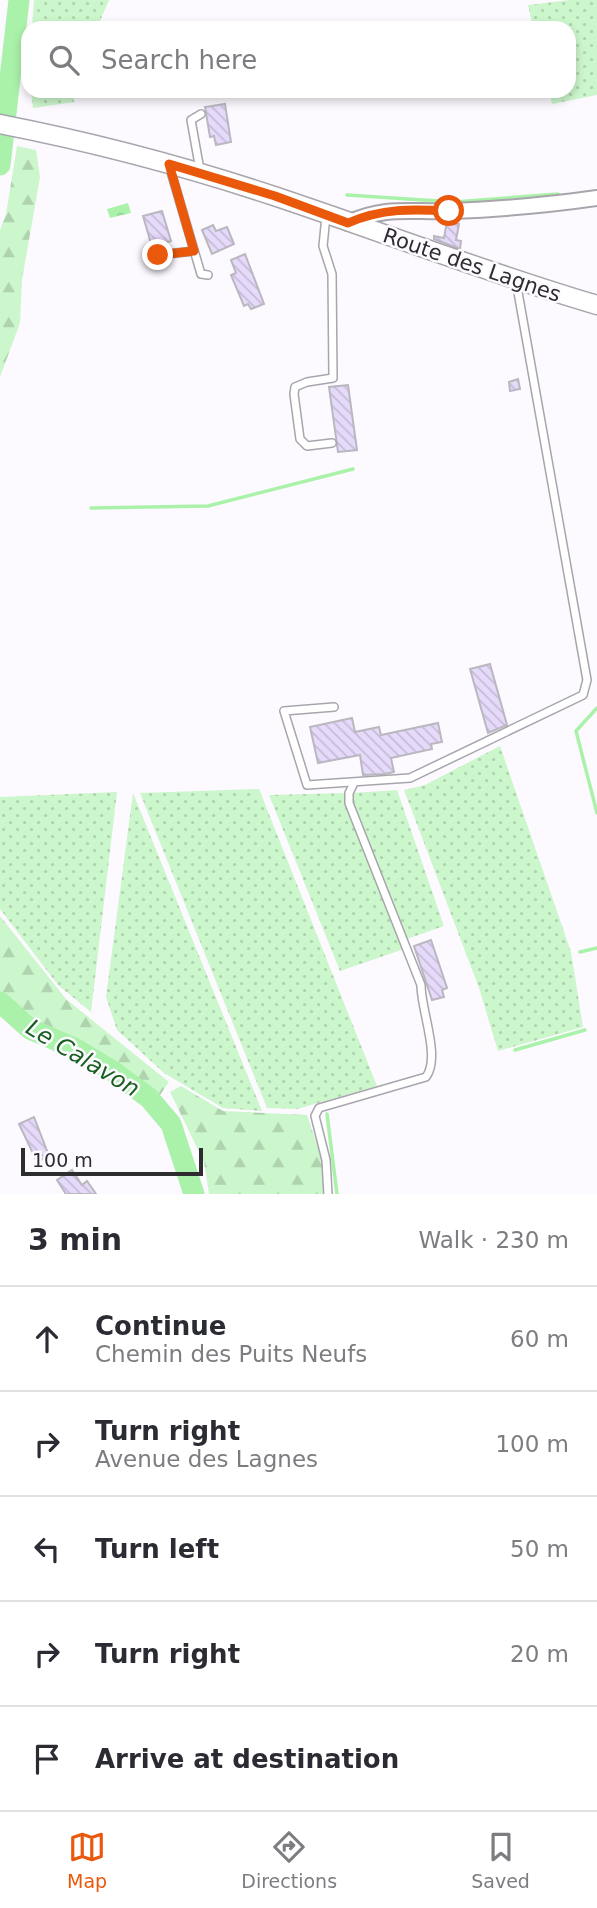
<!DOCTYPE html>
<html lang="en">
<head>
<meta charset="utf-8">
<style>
	:root { --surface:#fff; --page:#f7f7f7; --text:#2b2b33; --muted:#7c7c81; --line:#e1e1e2; --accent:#ea580c }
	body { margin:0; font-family:"DejaVu Sans",sans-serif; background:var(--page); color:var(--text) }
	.scale { position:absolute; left:21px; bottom:18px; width:182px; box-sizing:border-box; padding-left:7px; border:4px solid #2d2c2f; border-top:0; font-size:19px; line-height:24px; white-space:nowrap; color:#2d2c2f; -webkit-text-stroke:5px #fcfaff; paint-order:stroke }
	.stop { position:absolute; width:21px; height:21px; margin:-16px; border:5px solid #ea580c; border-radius:50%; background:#fff }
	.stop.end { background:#ea580c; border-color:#fff; box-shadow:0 2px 7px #0008 }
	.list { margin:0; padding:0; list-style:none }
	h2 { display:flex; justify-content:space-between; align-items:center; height:91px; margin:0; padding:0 28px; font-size:30px }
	h2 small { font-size:23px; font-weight:400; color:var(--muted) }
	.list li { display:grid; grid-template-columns:46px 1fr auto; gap:21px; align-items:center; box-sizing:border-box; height:105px; padding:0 28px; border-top:2px solid var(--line) }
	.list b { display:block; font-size:26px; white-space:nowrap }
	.list p { margin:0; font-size:23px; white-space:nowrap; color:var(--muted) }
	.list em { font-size:23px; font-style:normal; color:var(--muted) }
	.icon { flex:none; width:38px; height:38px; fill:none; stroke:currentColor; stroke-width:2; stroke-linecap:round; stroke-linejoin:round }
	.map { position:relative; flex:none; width:597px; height:1194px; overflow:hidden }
	.search { position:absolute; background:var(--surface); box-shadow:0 4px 10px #0003; left:21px; right:21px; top:21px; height:77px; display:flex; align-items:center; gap:18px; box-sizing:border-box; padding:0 24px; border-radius:21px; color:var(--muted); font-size:26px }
	.sheet { height:616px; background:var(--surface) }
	nav { display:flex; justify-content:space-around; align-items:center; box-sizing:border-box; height:98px; border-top:2px solid var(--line); background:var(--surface); font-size:19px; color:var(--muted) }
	nav a { display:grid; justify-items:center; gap:4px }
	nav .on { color:var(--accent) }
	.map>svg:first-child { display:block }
	.grass { fill:url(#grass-dots) }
	.forest { fill:url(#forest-firs) }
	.water { fill:url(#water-ripples) }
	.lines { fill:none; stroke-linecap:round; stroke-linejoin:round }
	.stream { stroke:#aaf1aa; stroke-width:3.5 }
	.river { stroke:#aaf1aa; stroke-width:21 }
	.building { fill:url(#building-back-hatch); stroke:#bab7bf; stroke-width:2 }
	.service-casing { stroke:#a8a5ad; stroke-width:10 }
	.minor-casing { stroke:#a8a5ad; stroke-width:18 }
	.tertiary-casing { stroke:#a8a5ad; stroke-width:21 }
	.service { stroke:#fff; stroke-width:7 }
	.minor { stroke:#fff; stroke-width:14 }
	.tertiary { stroke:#fff; stroke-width:18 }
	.route { stroke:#ea580c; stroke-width:9 }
	.labels { text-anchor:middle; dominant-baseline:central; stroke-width:5; stroke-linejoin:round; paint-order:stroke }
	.street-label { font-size:21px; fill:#2d2c2f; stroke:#fcfaff }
	.water-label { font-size:23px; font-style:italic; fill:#185f1f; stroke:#fcfaff }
</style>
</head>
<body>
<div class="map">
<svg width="597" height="1194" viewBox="0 0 597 1194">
	<defs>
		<pattern id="grass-dots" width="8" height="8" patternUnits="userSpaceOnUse" patternTransform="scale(1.75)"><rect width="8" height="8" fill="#ccf6cb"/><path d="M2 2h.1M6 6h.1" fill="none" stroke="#b0d3af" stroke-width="1.8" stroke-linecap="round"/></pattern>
		<pattern id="forest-firs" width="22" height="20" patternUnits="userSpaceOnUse" patternTransform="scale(1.75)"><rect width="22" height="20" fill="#ccf6cb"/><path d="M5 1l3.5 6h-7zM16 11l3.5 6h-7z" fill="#b0d3af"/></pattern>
		<pattern id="water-ripples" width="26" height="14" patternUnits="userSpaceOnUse" patternTransform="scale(1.75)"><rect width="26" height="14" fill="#aaf1aa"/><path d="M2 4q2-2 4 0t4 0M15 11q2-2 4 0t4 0" fill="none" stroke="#93cf93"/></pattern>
		<pattern id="building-back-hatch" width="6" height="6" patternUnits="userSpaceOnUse" patternTransform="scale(1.75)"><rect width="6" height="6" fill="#e6dafb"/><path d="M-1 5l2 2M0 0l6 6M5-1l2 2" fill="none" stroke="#c6bbd7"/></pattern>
	</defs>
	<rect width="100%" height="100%" fill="#fcfaff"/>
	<!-- grass -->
	<g class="grass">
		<polygon points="34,0 109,0 97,28 32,28"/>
		<polygon points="570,0 597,0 597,95 552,104 549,91 569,91 569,28 533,28 528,5"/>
		<polygon points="31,91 75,91 74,102 33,108"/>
		<polygon points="500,746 571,952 583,1027 498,1051 479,988 404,790 425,785"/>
		<polygon points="259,789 377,1086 297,1109 267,1108 140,793"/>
		<polygon points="397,790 444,926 407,939 352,803 353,793"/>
		<polygon points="117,792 91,1012 58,985 0,909 0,797"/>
		<polygon points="133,793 262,1111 223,1108 164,1073 117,1030 106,997"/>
		<polygon points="346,793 345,805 404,949 340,971 269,795"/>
	</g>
	<!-- forest -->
	<g class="forest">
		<polygon points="17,146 36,150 40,177 22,280 20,323 0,377 0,230 6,214"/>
		<polygon points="0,916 66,999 169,1082 160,1095 93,1052 22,1015 0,993"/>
		<polygon points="181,1086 223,1111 307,1115 323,1162 323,1194 209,1194 204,1162 170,1092"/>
	</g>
	<!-- water -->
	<polygon class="water" points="128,203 131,213 110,218 107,209"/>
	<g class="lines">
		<!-- stream -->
		<g class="stream">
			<polyline points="347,195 454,202 558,194"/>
			<polyline points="91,508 208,506 353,469"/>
			<polyline points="597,708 576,731 597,813"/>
			<polyline points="580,952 597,948"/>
			<polyline points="515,1050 585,1030"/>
			<polyline points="327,1114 337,1194"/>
		</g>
		<!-- river -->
		<g class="river">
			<polyline points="0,165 19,0"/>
			<polyline points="0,1002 30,1029 76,1049 114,1072 149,1098 171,1124 194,1194"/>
		</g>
	</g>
	<!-- building -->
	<g class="building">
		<polygon points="225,104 231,142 216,145 214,136 210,137 205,107"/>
		<polygon points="162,211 171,241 152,247 143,216"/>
		<polygon points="447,221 459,224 456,240 461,241 460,249 434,239 434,236 444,238"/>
		<polygon points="213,225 216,231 227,227 234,244 212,254 202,230"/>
		<polygon points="245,254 264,304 251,309 248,304 244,306 231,275 236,273 231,260"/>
		<polygon points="518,379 520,389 510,391 509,382"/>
		<polygon points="348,385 357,450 338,452 329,387"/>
		<polygon points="490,664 507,725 488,733 470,669"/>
		<polygon points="352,718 355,732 379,727 381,735 438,723 442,742 431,744 432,749 391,758 394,772 385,774 363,775 360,755 318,763 310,727"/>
		<polygon points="431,940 447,988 442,990 444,997 432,1000 414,946"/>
		<polygon points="34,1117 49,1156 37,1162 19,1124"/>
		<polygon points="72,1170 82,1185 87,1181 96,1194 66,1194 57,1180"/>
	</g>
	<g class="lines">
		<!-- service casing -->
		<g class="service-casing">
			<g id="service">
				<polyline points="169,165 201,274 208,275"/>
				<polyline points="200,170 191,120 201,114"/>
				<polyline points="326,216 323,246 332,274 333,378 307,382 295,387 294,394 300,439 307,446 332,443"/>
				<polyline points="158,255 194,251"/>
				<polyline points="334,707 284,711 307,785 410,778 583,695 587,680 516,281"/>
				<path d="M328 1194 326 1160 315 1116 319 1108 426 1077C441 1057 421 1011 421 985L349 803V793L354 783"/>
			</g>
		</g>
		<!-- minor casing -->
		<g class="minor-casing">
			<path id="minor" d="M348 223C387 205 412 213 453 211 501 209 549 205 597 198"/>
		</g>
		<!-- tertiary casing -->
		<g class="tertiary-casing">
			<path id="tertiary" d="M0 124C92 142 184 166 274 196 382 232 488 273 597 305"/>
		</g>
		<!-- service -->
		<use href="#service" class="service"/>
		<!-- minor -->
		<use href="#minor" class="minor"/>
		<!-- tertiary -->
		<use href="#tertiary" class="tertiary"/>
	</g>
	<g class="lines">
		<!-- route -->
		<path class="route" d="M158 255 194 251 169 164 275 196 348 223C382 208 413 209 449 211"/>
	</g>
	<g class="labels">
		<!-- street labels -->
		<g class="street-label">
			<text transform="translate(472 265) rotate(19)">Route des Lagnes</text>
		</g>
		<!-- water labels -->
		<g class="water-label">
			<text transform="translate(83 1058) rotate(31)">Le Calavon</text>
		</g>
	</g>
</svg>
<div class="scale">100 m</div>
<div class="stop" style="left:449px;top:211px"></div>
<div class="stop end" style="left:158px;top:255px"></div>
<div class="search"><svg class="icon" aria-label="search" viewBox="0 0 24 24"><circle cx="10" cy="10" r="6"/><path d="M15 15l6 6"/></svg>Search here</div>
</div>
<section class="sheet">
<h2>3 min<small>Walk · 230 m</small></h2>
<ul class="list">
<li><svg class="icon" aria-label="ahead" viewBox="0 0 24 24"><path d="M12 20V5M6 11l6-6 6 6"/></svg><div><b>Continue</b><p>Chemin des Puits Neufs</p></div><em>60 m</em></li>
<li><svg class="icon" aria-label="right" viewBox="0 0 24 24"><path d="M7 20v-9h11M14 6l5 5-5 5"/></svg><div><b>Turn right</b><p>Avenue des Lagnes</p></div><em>100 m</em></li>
<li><svg class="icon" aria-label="left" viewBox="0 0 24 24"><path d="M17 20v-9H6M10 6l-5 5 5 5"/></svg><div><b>Turn left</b></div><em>50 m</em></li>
<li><svg class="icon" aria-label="right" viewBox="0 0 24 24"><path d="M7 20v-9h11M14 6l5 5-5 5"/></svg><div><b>Turn right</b></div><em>20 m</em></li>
<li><svg class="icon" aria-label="arrive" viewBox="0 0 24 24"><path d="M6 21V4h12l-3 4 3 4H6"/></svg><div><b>Arrive at destination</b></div></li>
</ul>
</section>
<nav>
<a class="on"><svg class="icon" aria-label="map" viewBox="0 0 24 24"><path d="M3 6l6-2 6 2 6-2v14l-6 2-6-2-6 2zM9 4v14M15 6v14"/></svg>Map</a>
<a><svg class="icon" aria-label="directions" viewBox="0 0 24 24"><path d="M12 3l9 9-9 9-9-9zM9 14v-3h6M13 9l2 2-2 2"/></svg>Directions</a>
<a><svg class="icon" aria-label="saved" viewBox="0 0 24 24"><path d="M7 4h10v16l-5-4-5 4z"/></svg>Saved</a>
</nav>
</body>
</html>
